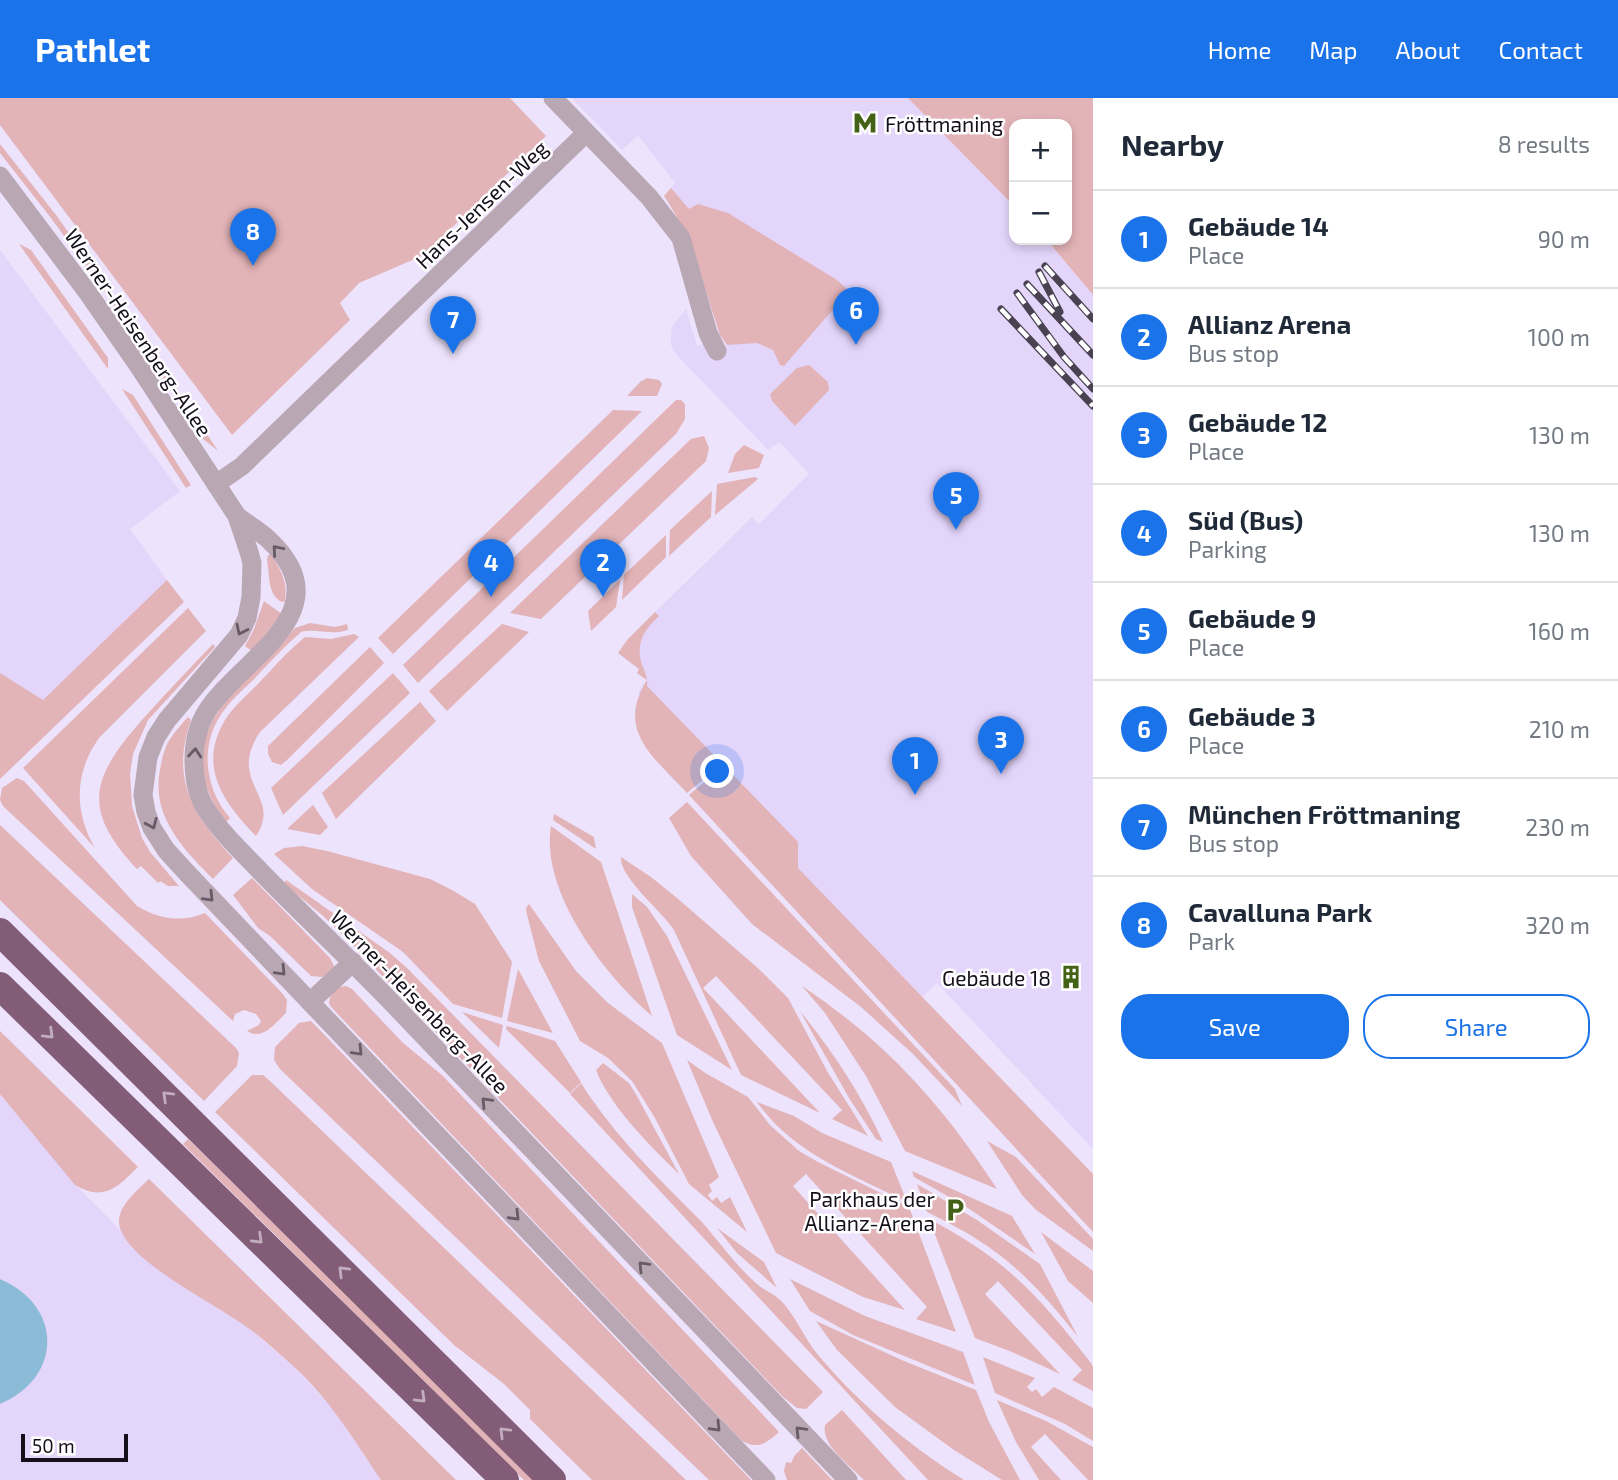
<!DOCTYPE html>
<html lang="en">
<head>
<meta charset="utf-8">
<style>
	:root { --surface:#fff; --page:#f6f6f7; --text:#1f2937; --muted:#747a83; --line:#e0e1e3; --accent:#1a73e8 }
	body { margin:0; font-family:"Exo 2",sans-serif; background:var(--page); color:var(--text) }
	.controls { position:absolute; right:21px; top:21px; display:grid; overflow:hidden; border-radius:14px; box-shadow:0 4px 10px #0003 }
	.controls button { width:63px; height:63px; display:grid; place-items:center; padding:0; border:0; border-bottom:2px solid var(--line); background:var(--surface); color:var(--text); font:35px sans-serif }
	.scale { position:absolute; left:21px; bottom:18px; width:107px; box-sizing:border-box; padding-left:7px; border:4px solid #140f1a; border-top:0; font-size:19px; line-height:24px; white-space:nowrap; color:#140f1a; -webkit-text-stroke:5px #fff; paint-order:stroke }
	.you { position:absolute; left:718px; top:674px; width:24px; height:24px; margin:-18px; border:5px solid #fff; border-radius:50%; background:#1a73e8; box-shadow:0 0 0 10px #1a73e833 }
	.badge { display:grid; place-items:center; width:46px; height:46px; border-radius:50%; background:var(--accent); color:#fff; font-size:23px; font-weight:700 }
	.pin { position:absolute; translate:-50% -58px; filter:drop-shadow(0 2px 4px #0008) }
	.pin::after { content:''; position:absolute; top:37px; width:24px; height:21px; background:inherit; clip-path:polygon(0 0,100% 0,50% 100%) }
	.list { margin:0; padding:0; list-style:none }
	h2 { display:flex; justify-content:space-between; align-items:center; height:91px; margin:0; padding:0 28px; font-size:30px }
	h2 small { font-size:23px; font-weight:400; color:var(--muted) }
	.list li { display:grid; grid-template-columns:46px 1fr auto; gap:21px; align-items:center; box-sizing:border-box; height:98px; padding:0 28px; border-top:2px solid var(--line) }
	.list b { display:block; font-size:26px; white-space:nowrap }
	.list p { margin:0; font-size:23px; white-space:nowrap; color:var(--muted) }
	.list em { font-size:23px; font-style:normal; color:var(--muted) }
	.actions { display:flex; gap:14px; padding:21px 28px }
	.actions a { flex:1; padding:16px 0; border:2px solid var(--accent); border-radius:28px; text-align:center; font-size:24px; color:var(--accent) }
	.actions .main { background:var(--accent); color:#fff }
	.map { position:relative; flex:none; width:1093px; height:1382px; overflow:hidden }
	header { display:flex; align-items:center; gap:42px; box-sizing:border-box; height:98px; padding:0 35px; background:var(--accent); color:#fff }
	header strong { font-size:33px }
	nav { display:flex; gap:38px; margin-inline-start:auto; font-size:24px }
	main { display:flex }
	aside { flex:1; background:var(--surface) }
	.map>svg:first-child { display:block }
	.built { fill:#e4d5fb }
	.green { fill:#e2b3b7 }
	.water { fill:#8bbbd6 }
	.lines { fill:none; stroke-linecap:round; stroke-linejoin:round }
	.minor { stroke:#baa7b4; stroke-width:19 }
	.highway { stroke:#835c78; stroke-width:28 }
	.rail-casing { stroke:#494351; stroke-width:7 }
	.rail { stroke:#fff; stroke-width:4.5; stroke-dasharray:13; stroke-linecap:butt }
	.oneway { stroke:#675b67 }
	.oneway2 { stroke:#c1aebc }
	.labels { text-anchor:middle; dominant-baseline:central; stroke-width:5; stroke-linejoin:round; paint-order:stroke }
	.poi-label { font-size:21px; fill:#140f1a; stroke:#fff; text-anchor:end }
	.street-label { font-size:21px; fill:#140f1a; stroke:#fff }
</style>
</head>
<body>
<header>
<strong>Pathlet</strong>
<nav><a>Home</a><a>Map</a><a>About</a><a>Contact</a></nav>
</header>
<main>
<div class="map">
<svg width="1093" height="1382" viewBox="0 0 1093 1382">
	<rect width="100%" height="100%" fill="#ede3fc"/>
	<!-- built -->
	<g class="built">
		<polygon points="572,0 908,0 1014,108 1014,142 1047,142 1093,197 1093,1051 937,885 922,899 708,677 638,595 647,582 637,575 639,571 618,555 628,541 752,419 759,426 809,376 780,344 768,352 676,256 671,247 671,233 673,227 686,211 697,248 704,246 709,257 727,247 720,237 688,141 679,120 664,98 675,85 638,37 622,52"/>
		<polygon points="0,152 180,393 130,431 167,482 43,603 0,575"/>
		<polygon points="0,996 75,1086 121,1133 127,1143 152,1167 249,1230 296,1271 334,1312 381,1382 0,1382"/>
	</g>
	<!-- green -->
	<g class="green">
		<polygon points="0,0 510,0 546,38 424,157 359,185 340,205 350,222 232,337 0,27"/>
		<polygon points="908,0 1093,0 1093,197 1047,142 1067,142 1067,26 1014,26 1014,108"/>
		<polygon points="0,46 56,117 124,212 120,215 51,120 0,55"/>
		<path d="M671 90 689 111 698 106 728 115 837 182 849 193 784 268 780 267 773 252 757 245 727 247 720 237C704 189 693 140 664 98Z"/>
		<polygon points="19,146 31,152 108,260 108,271"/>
		<polygon points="142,237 150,249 218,353 203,341 138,241"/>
		<polygon points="809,267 828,284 829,292 795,328 772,303 770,296 797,270"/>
		<polygon points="647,280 659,282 662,286 657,298 627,298 640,284"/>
		<polygon points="122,291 133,297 191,387 186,390"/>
		<polygon points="676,302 681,302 685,306 685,321 676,336 418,585 403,567"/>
		<polygon points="613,312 642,313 393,556 378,540"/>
		<polygon points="704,338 709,350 706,363 541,521 510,515 691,341"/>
		<polygon points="744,347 764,357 759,370 728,375 735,356"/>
		<polygon points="755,379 758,381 715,417 717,386"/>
		<polygon points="712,393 711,419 669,458 670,432"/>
		<polygon points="666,437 666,459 622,502 624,477"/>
		<path d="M268 457H272C281 473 288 484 285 503L282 504C267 497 270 477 267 462Z"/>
		<polygon points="167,482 184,504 0,681 0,575 43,602"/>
		<polygon points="620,482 616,509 591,533 588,513"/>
		<polygon points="264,503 282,516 252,553 245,548 254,531"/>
		<path d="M188 510 206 533 99 640C74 675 74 714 95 750L23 670Z"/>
		<path d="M655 514 659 518C644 532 635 545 642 567 645 574 648 580 647 588L798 744V770L1093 1076V1134L689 697 710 679 708 678 687 695C654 659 615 633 647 582L637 575 639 571 618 555 628 541Z"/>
		<path d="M310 525 335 529 347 526 348 532C330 538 318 530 301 534 285 548 270 564 255 580 244 591 231 602 222 615 199 648 205 691 230 720L226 724C160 636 243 591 295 530Z"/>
		<polygon points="502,526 529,534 447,613 429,593"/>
		<path d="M354 536 359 539 260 634C226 685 283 698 256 738 224 705 197 669 225 622 233 609 247 597 258 586 273 570 288 553 305 539L331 541Z"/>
		<path d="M213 546 215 549 148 622 133 656 130 676 132 708 142 740 150 754 179 788H168L160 783 158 785 141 768 137 771C81 711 91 680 142 622 165 596 189 571 213 546Z"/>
		<polygon points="370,549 384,565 287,662 281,667 272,664 268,656 268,648"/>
		<polygon points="393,575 410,595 283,717 271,690"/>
		<polygon points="420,604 436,623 336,721 322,695"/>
		<path d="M188 619 191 622C170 682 193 717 233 760L213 781C183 751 151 718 160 672 162 661 164 650 170 641 175 633 182 626 188 619Z"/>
		<path d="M17 680 24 683 137 808C158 821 182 825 205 815L282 895 287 902 286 915C274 926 263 943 247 933L259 927 261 923 256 916 244 912 235 916 233 923 3 708 0 702 2 690Z"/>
		<polygon points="687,704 955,991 962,1008 914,957 861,909 752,826 691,758 669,720"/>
		<polygon points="313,707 328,729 320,737 287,731"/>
		<polygon points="554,716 594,739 596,751 553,722"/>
		<polygon points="0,727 236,950 239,955 237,968 204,1003 0,802"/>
		<path d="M551 728 601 764 652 918C605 878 540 794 551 728Z"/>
		<polygon points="302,748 327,753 430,781 452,792 475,806 512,864 502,920 453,906 403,854 312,791 274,756 284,750"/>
		<path d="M621 759 651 779 677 800 760 872 788 900 827 973 868 1038 832 1021 842 1012 716 878 703 890 820 1015 741 977 674 832C662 813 619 779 621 759Z"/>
		<polygon points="252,780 330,860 334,868 332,875 322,879 311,878 270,838 258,830 233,797"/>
		<polygon points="286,782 390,855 407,870 823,1294 806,1311 797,1310 783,1299 347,841 322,817 284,786"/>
		<polygon points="632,796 647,809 667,838 732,972 677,937 632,809"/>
		<polygon points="529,806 576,873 608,905 662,945 719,1079 709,1087 712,1093 708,1097 712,1103 717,1099 721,1105 730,1099 747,1134 689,1086 655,1020 632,983 608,960 580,943 539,863 527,817 526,810"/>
		<polygon points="518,871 553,935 507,923"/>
		<path d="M346 888 352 891 402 944 443 978 779 1334C766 1345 759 1352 742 1343L333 911 329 906C330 894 335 889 346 888Z"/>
		<path d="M802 888C887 945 942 1006 997 1091L905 1053 866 978 825 915Z"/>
		<path d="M800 913C833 954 861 996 883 1044L876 1041 849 1000Z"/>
		<polygon points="462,914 503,927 499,950"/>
		<polygon points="311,923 317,929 751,1382 709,1382 280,971 274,962 275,949 299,925"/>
		<polygon points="507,928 555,943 581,984 570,995 506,931"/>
		<path d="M0 933 138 1069C118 1089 104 1104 75 1087L0 996Z"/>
		<polygon points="687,962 707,976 748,999 770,1027 799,1053 818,1064 909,1109 956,1234 916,1221 927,1209 806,1076 793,1088 905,1212 863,1199 776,1155 713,1024"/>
		<path d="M603 965 629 985 637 998 679 1076C652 1050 609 1007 596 972Z"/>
		<polygon points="252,977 263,977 270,983 686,1382 592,1382 530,1321 530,1312 504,1286 454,1247 215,1014"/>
		<path d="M581 985C614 1037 657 1079 700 1122 719 1143 735 1167 757 1186 764 1192 772 1195 779 1201 793 1213 805 1242 819 1258 860 1307 910 1348 964 1382H928L570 996Z"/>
		<path d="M757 1004 794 1018 822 1035 891 1064 907 1104C853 1077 792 1055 757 1004Z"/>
		<polygon points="188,1041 535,1382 524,1382 183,1046"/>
		<polygon points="987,1043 1016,1059 1093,1141 1093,1153 1035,1111 1022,1097"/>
		<polygon points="912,1073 1012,1118 1035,1156 965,1108 914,1079"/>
		<path d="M149 1081 456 1382H381C354 1342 329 1300 293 1268 278 1255 264 1241 248 1230 216 1206 136 1168 121 1133 112 1112 136 1094 149 1081Z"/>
		<path d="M917 1086 977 1122 1040 1166 1078 1239C1030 1178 998 1148 927 1114Z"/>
		<path d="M929 1121C1006 1161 1038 1197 1091 1265L1093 1269V1293L1072 1282 1082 1272 998 1183 985 1196 1060 1276 1012 1254 975 1240Z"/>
		<polygon points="717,1130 764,1164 777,1190 737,1155"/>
		<polygon points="1041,1134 1093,1173 1093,1205 1068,1183"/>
		<polygon points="790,1181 865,1218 963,1254 975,1287 853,1237 810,1213"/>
		<polygon points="816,1223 904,1263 976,1292 989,1324 1020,1382 1002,1382 954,1352 895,1309 837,1252"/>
		<polygon points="983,1259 1035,1280 1027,1289 1032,1294 1036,1291 1042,1299 1054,1289 1093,1310 1093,1343 1065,1326 995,1295"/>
		<polygon points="997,1302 1046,1323 1093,1349 1093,1382 1088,1382 1045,1336 1031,1349 1061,1382 1039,1382 1016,1344"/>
		<path d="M842 1312 906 1382H864C851 1368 821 1348 825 1327Z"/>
		<polygon points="802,1350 832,1382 787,1382 784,1373 786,1364 791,1365 795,1357"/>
	</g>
	<!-- water -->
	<path class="water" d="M0 1181C63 1208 63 1279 0 1306Z"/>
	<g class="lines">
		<!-- minor -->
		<g class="minor">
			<polyline points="553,0 649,99 681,140 708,235 717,253"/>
			<polyline points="0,78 88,195 138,267 237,418 249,454 252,465 251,499 247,520 239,537 167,622 156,639 148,659 143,697 146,714 152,730 166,752 187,775 766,1382"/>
			<polyline points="216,386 242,368 586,35"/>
			<path d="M237 418C247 426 258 432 268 441 346 513 241 560 207 613 198 627 194 645 194 662 194 679 196 696 206 711 221 735 242 754 261 774 306 820 353 864 398 911 548 1068 698 1225 848 1382"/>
			<polyline points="310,904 353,864"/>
		</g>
		<!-- highway -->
		<g class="highway">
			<polyline points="0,834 552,1382"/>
			<polyline points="0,888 505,1382"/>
		</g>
		<!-- rail casing -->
		<g class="rail-casing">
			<g id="rail">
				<polyline points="1045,168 1093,221"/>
				<polyline points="1039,174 1060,214"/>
				<polyline points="1027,186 1093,257"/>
				<polyline points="1017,195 1064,259 1093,291"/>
				<polyline points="1001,211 1093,308"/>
			</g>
		</g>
		<!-- rail -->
		<use href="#rail" class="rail"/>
	</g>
	<!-- one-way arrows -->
	<defs><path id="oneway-chevron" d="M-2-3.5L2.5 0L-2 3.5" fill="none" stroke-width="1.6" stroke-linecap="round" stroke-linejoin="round" transform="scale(1.75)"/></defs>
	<g class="oneway">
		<use href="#oneway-chevron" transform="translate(277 452) rotate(-131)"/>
		<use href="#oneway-chevron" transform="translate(241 532) rotate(116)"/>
		<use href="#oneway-chevron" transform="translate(195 655) rotate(-85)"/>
		<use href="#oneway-chevron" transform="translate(152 726) rotate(66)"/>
		<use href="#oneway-chevron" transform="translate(209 799) rotate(46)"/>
		<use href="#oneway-chevron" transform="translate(281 873) rotate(46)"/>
		<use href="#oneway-chevron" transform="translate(358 953) rotate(46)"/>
		<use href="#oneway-chevron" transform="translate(486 1004) rotate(-134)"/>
		<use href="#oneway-chevron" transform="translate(515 1118) rotate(46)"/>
		<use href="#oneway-chevron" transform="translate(643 1168) rotate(-134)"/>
		<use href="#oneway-chevron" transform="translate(716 1329) rotate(46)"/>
		<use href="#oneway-chevron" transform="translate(800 1333) rotate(-134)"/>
	</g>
	<g class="oneway2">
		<use href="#oneway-chevron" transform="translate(49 936) rotate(44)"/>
		<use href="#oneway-chevron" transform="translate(167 998) rotate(-136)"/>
		<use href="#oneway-chevron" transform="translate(258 1141) rotate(44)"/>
		<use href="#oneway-chevron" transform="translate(343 1173) rotate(-135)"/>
		<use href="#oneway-chevron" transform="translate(421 1300) rotate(44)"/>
		<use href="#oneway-chevron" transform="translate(504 1334) rotate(-135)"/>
	</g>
	<!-- icons -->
	<defs>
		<g id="metro-bare" transform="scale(1.89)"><path d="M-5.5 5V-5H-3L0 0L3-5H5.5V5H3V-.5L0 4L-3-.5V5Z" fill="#446216" stroke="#fff" stroke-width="2.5" paint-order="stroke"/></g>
		<g id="building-bare" transform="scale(1.89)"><path d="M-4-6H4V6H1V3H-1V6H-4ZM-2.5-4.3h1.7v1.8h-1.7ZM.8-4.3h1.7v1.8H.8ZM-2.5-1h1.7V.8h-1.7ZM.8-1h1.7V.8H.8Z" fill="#446216" stroke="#fff" stroke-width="2.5" paint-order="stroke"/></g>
		<g id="parking-bare" transform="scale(1.89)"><path d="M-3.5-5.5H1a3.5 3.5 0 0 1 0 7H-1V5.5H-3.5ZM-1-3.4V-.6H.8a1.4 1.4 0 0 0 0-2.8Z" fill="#446216" stroke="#fff" stroke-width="2.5" paint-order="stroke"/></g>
	</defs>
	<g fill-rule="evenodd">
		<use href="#metro-bare" x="865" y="25"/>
		<use href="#building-bare" x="1071" y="879"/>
		<use href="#parking-bare" x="955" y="1112"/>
	</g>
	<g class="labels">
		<!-- poi labels -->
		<g class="poi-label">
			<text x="885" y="25" text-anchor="start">Fröttmaning</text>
			<text x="1051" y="879">Gebäude 18</text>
			<text x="935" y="1100">Parkhaus der<tspan x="935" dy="24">Allianz-Arena</tspan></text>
		</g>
		<!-- street labels -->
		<g class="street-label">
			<text transform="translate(481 106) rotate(-44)">Hans-Jensen-Weg</text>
			<text transform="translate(139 234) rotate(56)">Werner-Heisenberg-Allee</text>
			<text transform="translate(420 903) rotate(46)">Werner-Heisenberg-Allee</text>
		</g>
	</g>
</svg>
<div class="controls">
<button>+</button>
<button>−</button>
</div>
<div class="scale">50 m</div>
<div class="you"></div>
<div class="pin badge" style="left:915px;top:697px">1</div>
<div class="pin badge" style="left:603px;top:499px">2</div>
<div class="pin badge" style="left:1001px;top:676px">3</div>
<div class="pin badge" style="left:491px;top:499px">4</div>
<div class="pin badge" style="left:956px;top:432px">5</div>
<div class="pin badge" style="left:856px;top:247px">6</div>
<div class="pin badge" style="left:453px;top:256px">7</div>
<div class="pin badge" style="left:253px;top:168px">8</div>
</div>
<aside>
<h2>Nearby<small>8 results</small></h2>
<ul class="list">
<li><span class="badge">1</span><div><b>Gebäude 14</b><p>Place</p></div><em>90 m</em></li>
<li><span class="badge">2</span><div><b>Allianz Arena</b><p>Bus stop</p></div><em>100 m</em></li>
<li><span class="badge">3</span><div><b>Gebäude 12</b><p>Place</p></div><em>130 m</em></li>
<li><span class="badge">4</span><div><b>Süd (Bus)</b><p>Parking</p></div><em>130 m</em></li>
<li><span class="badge">5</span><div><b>Gebäude 9</b><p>Place</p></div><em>160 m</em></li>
<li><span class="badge">6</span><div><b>Gebäude 3</b><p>Place</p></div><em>210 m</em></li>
<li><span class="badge">7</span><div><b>München Fröttmaning</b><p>Bus stop</p></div><em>230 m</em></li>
<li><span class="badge">8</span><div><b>Cavalluna Park</b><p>Park</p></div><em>320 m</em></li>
</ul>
<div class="actions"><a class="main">Save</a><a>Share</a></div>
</aside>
</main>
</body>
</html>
